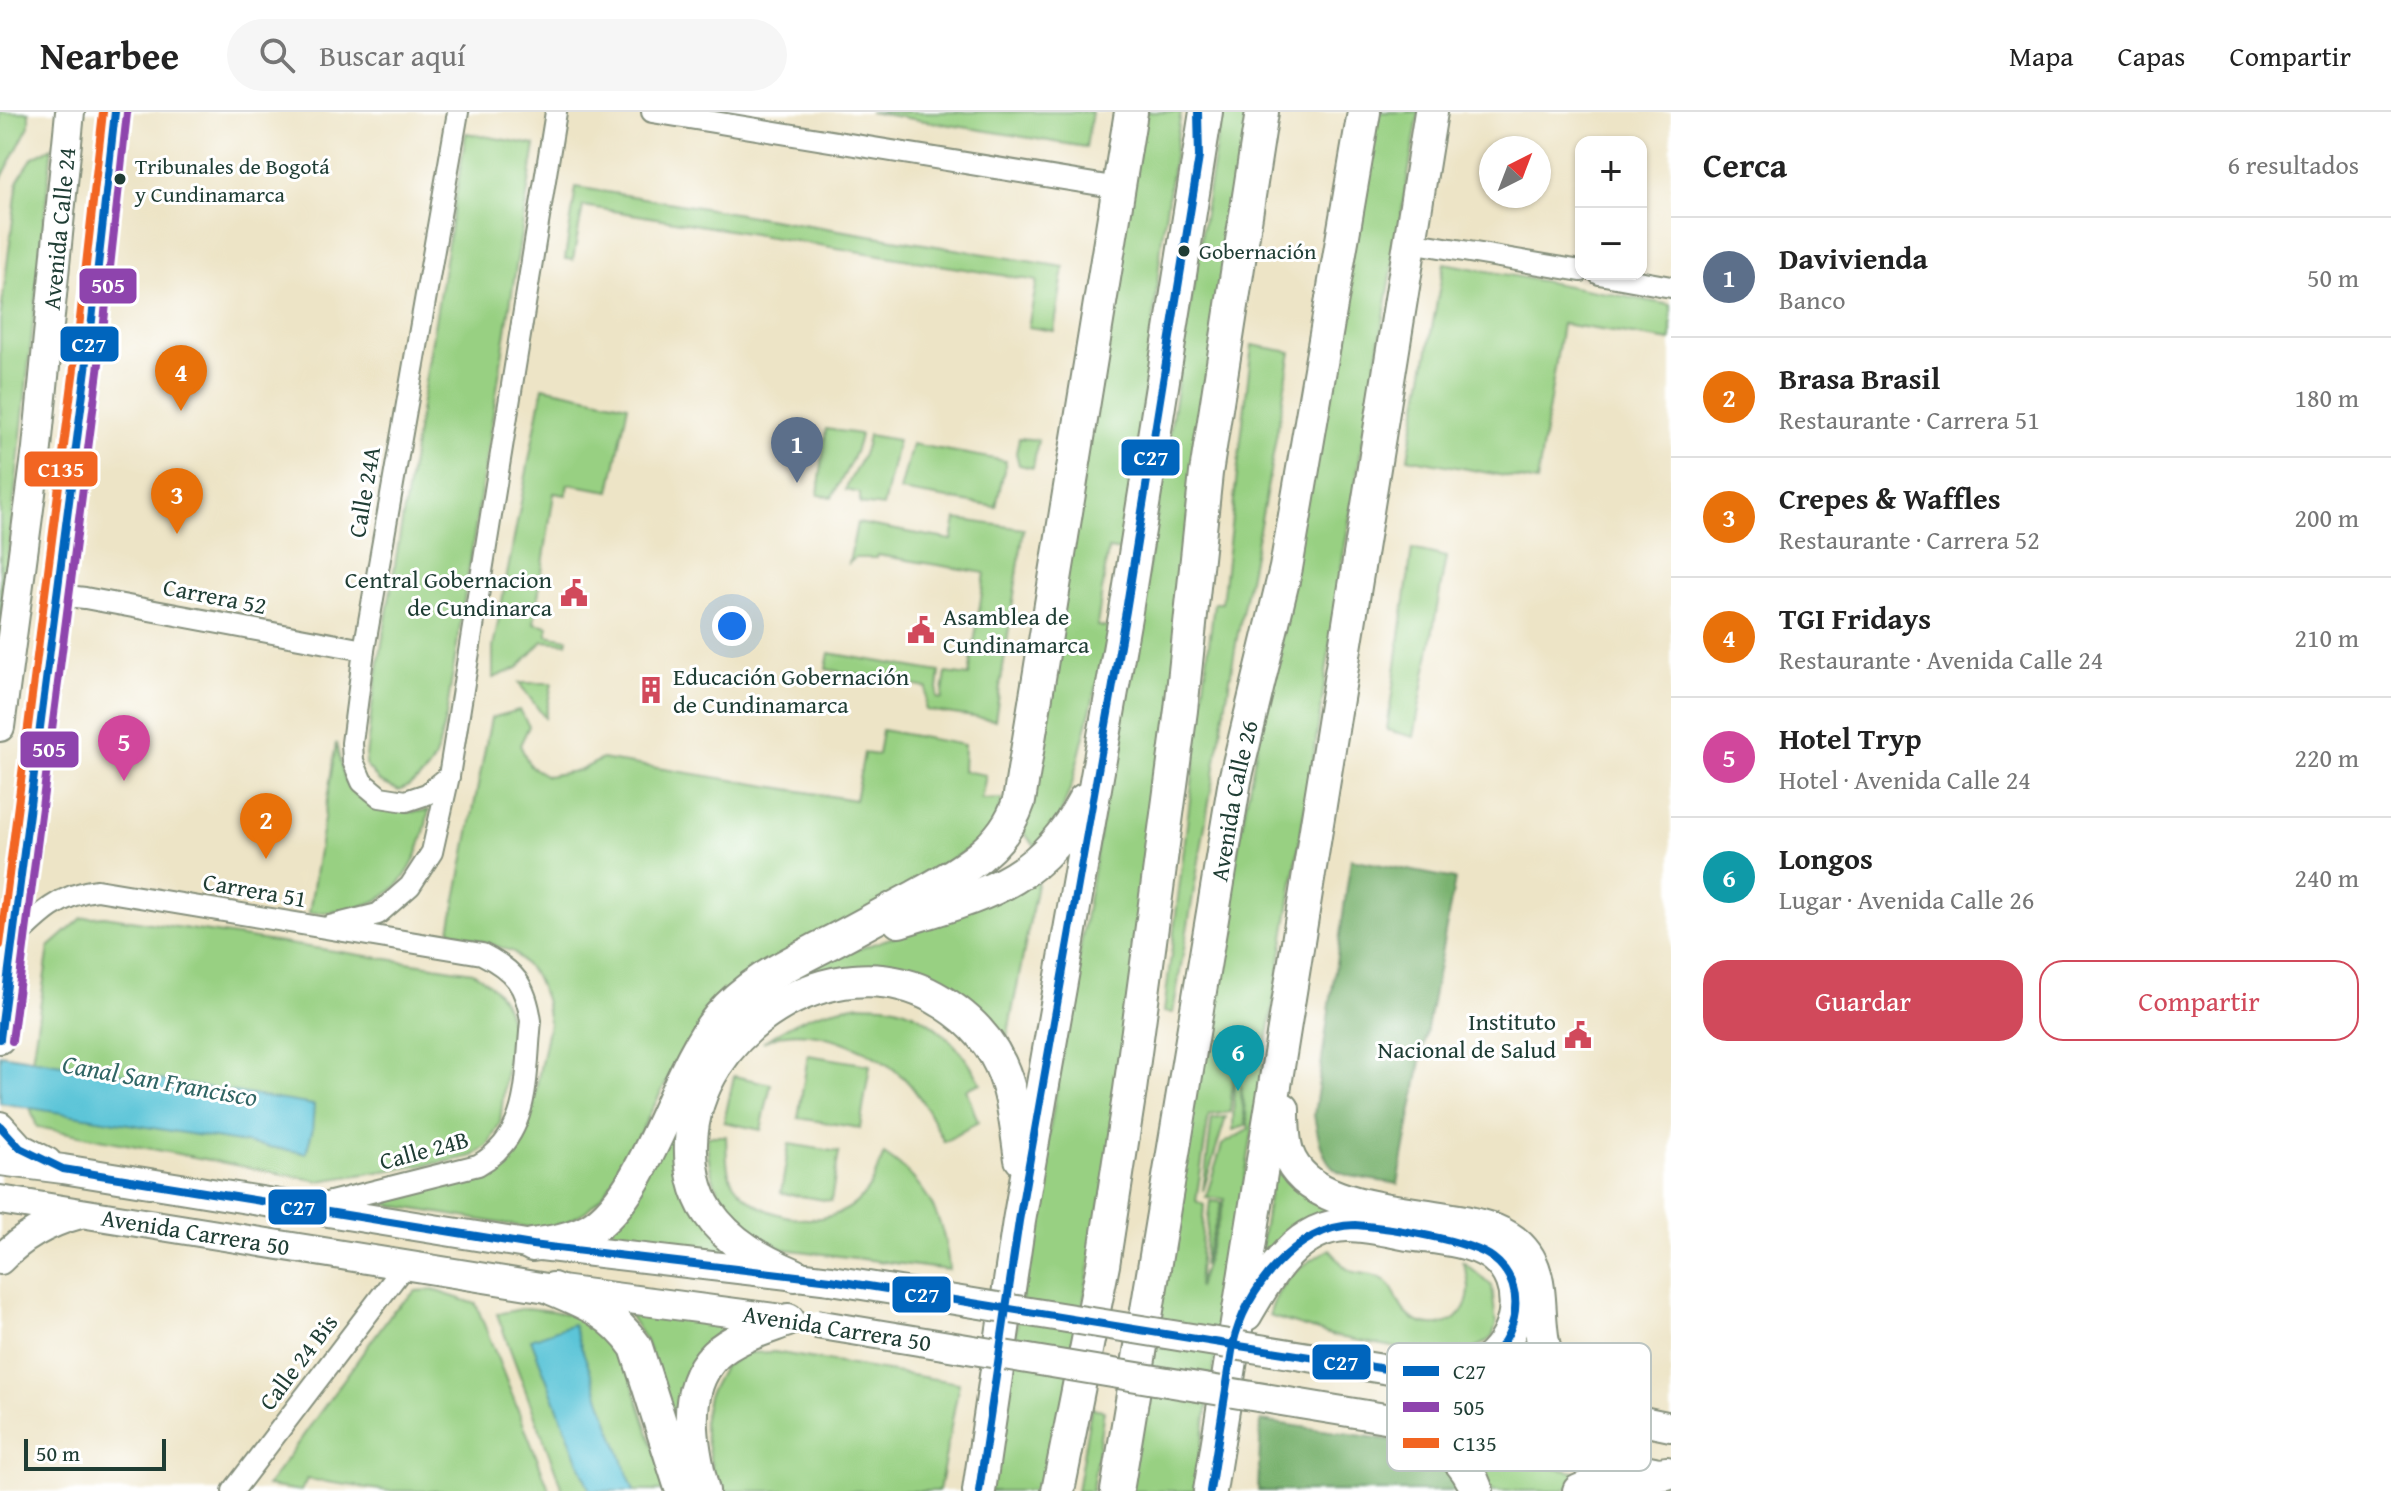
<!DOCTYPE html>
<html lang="es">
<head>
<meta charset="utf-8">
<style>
	:root { --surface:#fff; --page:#f6f6f6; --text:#222; --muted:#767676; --line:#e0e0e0; --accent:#d1495b }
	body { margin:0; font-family:"Gentium Book Plus",serif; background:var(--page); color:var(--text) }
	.controls { position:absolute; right:24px; top:24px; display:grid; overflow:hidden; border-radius:16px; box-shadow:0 2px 6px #0004 }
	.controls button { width:72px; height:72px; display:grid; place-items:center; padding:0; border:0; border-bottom:2px solid var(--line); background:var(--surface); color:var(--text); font:40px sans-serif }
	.compass { position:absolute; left:1479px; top:24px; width:72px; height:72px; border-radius:50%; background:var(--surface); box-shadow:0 2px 6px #0004; rotate:42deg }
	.scale { position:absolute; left:24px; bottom:20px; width:142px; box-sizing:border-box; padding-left:8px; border:4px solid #1f3d34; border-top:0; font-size:22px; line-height:28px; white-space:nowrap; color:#1f3d34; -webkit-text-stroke:6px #fff; paint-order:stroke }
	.you { position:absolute; left:732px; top:514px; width:28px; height:28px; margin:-20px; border:6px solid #fff; border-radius:50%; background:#1a73e8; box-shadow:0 0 0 12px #1a73e833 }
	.badge { display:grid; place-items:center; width:52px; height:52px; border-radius:50%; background:var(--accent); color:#fff; font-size:26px; font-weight:700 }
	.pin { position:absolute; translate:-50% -66px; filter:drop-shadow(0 2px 4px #0008) }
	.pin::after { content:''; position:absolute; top:42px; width:28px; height:24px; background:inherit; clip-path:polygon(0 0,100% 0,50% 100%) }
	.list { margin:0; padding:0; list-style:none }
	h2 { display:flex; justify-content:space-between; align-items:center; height:104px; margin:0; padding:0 32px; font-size:34px }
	h2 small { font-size:26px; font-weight:400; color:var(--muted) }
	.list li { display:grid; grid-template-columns:52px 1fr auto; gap:24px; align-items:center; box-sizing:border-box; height:120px; padding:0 32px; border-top:2px solid var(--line) }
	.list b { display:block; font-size:30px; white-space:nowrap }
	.list p { margin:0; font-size:26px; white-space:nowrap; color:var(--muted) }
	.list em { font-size:26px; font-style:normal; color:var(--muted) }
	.actions { display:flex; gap:16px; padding:24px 32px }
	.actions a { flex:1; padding:18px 0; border:2px solid var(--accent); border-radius:24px; text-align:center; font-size:28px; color:var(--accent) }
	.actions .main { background:var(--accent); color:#fff }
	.icon { flex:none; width:44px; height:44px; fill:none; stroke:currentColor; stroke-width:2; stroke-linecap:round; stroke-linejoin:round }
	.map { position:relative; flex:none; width:1671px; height:1379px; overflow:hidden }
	header { display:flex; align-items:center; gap:48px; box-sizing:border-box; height:112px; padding:0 40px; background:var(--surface); border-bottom:2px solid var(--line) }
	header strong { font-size:38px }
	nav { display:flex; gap:44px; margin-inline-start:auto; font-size:28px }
	.search { width:560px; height:72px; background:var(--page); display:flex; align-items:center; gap:20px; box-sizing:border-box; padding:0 28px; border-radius:44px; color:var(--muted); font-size:30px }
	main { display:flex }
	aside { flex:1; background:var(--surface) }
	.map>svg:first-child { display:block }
	.green { fill:#98d082; stroke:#5c865b; stroke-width:2; fill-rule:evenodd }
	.forest { fill:#7ab270; stroke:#4c7852; stroke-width:2 }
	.water { fill:#5cc5d8; stroke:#3e8186; stroke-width:2 }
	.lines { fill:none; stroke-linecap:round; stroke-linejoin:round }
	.minor-casing { stroke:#86907d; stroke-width:24 }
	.secondary-casing { stroke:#86907d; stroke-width:32 }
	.primary-casing { stroke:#86907d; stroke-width:36 }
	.minor { stroke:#fff; stroke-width:20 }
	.secondary { stroke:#fff; stroke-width:28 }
	.primary { stroke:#fff; stroke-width:32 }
	.secondary-bridge-casing { stroke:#86907d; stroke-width:32; stroke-linecap:butt }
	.secondary-bridge { stroke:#fff; stroke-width:28 }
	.bus-1-casing { stroke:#fff; stroke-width:14 }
	.bus-2-casing { stroke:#fff; stroke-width:14 }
	.bus-3-casing { stroke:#fff; stroke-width:14 }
	.bus-1 { stroke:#0065bd; stroke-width:8 }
	.bus-2 { stroke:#8e44ad; stroke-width:8 }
	.bus-3 { stroke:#f26522; stroke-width:8 }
	.bus-dot { fill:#1f3d34; stroke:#fff; stroke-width:3 }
	.labels { text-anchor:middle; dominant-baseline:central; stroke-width:6; stroke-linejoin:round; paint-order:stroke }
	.bus-label { font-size:22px; fill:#1f3d34; stroke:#fff; text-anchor:start }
	.street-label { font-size:24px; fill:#1f3d34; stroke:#fff }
	.poi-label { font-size:24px; fill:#1f3d34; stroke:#fff; text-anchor:end }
	.water-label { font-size:26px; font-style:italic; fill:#316665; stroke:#fff }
	.key { fill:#fff; stroke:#bcc5c2; stroke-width:2 }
	.key-label { font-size:22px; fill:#1f3d34 }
	.line-badge { stroke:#fff; stroke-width:3 }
	.badge-label { font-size:22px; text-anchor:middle; font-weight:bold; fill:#fff }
</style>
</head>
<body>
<header>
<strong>Nearbee</strong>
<div class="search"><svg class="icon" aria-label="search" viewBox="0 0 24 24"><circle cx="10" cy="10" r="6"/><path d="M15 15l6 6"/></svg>Buscar aquí</div>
<nav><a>Mapa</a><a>Capas</a><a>Compartir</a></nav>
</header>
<main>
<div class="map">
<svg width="1671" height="1379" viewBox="0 0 1671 1379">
	<rect width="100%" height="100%" fill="#fff"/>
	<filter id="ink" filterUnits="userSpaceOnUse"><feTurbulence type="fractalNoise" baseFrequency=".0125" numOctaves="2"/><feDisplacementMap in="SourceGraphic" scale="16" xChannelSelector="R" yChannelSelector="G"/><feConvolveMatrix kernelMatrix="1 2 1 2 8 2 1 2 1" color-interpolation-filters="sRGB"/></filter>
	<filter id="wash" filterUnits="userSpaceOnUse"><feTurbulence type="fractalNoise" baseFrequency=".006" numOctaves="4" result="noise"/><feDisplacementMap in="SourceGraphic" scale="32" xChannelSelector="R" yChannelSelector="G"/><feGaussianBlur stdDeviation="1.8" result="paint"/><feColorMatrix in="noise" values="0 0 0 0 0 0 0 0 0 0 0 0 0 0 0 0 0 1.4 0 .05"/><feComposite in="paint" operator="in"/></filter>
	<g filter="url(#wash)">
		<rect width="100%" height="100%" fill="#ede4c6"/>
		<!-- green -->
		<g class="green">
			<polygon points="0,0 29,0 29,14 0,69"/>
			<polygon points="869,0 1092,0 1086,35"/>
			<polygon points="1144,0 1181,0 1162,125 1149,255 1122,439 1108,437 1097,514 1111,516 1072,672 1057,712 1036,735 1019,716"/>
			<polygon points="1221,0 1252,0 1125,955 1050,1379 989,1379 1104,694 1134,544"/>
			<path d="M1376 0H1419L1342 451 1317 623 1194 1379H1128L1215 857ZM1235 944 1233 1018 1246 1014 1236 951 1249 1017 1222 1033 1206 1085 1225 1087 1198 1176 1204 1093 1196 1089 1209 1003 1230 1000Z"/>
			<path d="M466 21 535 33 446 604C436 642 438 661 399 679L380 670 365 653 373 586Z"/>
			<polygon points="52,35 0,519 0,208 18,68 33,45"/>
			<polygon points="576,75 1064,155 1054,219 1028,215 1037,169 583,94 573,148 565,147"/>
			<polygon points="1444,151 1671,193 1671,229 1562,212 1537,370 1408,346"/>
			<polygon points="1252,233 1291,240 1265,388 1237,526 1173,901 1164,900 1214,491 1222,491"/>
			<polygon points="543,275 628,293 610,379 568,372 566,383 554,381 534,511 548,514 547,523 568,527 567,531 543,529 518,556 493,566 493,536"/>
			<path d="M826 317 860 322C857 343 842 366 832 385L818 383Z"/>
			<path d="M868 323 898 328 883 395 860 392V381L845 378C854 358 866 344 868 323Z"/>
			<polygon points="1019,326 1038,328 1033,356 1019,353 1016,341"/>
			<polygon points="912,332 1006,349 996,395 900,379"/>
			<polygon points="956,407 1024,417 995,608 925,598 927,576 826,557 829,541 940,560 937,586 942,587 946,561 969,564 985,461 877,443 876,446 855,446 849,451 857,411 952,428"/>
			<polygon points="1412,437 1446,445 1414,625 1387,618"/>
			<polygon points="519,571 552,571 545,606"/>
			<polygon points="519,598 529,614 520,633 530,654 547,664 581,658 602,647 855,688 864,641 878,643 882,618 964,633 963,659 986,663 981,688 1003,687 990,721 685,934 624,1052 604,1082 586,1099 565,1111 537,1117 371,1090 491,1062 515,1039 524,1025 530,1007 549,911 545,887 535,864 514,840 450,818 491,606"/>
			<path d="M336 631C339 643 341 663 348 674 365 698 402 703 429 698 415 774 387 800 309 801Z"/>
			<polygon points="1038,767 1007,926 976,898 932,867 887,853 828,862 799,870 679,1018 738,1146 594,1127 706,945 793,859 932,812"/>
			<path d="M104 804 473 860C496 874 507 888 511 915L500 1011 488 1033 473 1044 450 1049 319 1069 37 1015 30 995 32 948 49 835 82 806Z"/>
			<path d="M860 892C870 893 881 892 891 894 931 902 963 937 981 971L966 977 978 1010 944 1030C933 1008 922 985 905 967 877 940 825 917 786 922 779 923 770 927 763 930 799 906 817 899 860 892Z"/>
			<polygon points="808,943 870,953 860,1016 798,1006"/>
			<polygon points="734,964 771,972 761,1018 724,1010"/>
			<polygon points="1226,1005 1203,1079 1212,1007"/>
			<path d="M707 1024H726C727 1039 725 1060 734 1072 761 1109 828 1121 861 1086 872 1075 878 1056 884 1042 927 1070 945 1107 949 1158L784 1137C733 1116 707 1079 707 1024Z"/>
			<polygon points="789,1032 839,1040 831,1089 781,1081"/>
			<polygon points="1276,1043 1348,1099 1257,1154"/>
			<polygon points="1210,1089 1222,1090 1203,1154"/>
			<path d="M1330 1137C1336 1144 1343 1156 1351 1159 1362 1163 1377 1161 1387 1170 1396 1178 1397 1192 1406 1201 1422 1219 1453 1217 1464 1196 1473 1180 1469 1164 1462 1149L1492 1174 1496 1213 1492 1226 1457 1247 1338 1225 1269 1204C1279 1167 1298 1155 1330 1137Z"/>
			<polygon points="433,1178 476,1192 550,1379 387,1379 307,1367 301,1379 267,1374 393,1199 416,1179"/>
			<polygon points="1527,1195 1558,1283 1472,1267"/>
			<path d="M526 1196C566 1199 586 1205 618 1228L668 1379H563L497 1202Z"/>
			<polygon points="626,1198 743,1213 709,1235 689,1347 645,1228"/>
			<polygon points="774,1240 959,1271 939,1379 716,1379 703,1311 708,1284 723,1255 746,1241"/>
			<polygon points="1091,1296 1104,1298 1092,1379 1077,1379"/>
			<polygon points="1465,1339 1595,1364 1563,1379 1488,1379"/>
		</g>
		<!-- forest -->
		<g class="forest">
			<path d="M1351 747 1455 767 1398 1072C1337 1061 1326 1071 1314 1003Z"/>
			<polygon points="1261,1309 1425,1333 1469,1379 1258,1379"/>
		</g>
		<!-- water -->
		<g class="water">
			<polygon points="0,942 314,993 312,1020 306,1041 0,991"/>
			<polygon points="573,1212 634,1379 590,1379 531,1227"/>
		</g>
	</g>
	<g filter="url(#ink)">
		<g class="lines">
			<!-- minor casing -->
			<g class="minor-casing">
				<g id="minor">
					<polyline points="652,0 1119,76"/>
					<polyline points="1410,130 1581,159"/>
					<polyline points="1599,162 1671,175"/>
					<polyline points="57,483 85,486 364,538"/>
					<polyline points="449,664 427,682 406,689 380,685 362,670 353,649 352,631 364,538 458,0"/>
					<polyline points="330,814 378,802 410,774 432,740 449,664 556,0"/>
					<path d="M12 830C38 804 59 782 97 778L482 842C514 858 526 873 531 909 525 963 532 1023 478 1053L315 1094"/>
					<polyline points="233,1379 405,1153"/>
				</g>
			</g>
			<!-- secondary casing -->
			<g class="secondary-casing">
				<g id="secondary">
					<path id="s1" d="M0 615 37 336 70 0"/>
					<polyline points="0,927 90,226 115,0"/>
					<polyline points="0,1014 20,1036 47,1050"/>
					<polyline points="0,1049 63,1057 532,1133 831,1168"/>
					<path id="s2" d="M0 1088 553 1177 790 1208"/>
					<path d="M0 1148C22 1125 47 1111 77 1103"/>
					<polyline points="1437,1266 1671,1315"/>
					<polyline points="1413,1311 1654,1359"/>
				</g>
			</g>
			<!-- primary casing -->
			<g class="primary-casing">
				<g id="primary">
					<path d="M899 809C982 783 1040 772 1084 688"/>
					<path d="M1283 997C1283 1011 1283 1026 1287 1040 1311 1111 1445 1093 1502 1122 1560 1152 1525 1215 1554 1258 1572 1284 1610 1296 1637 1309"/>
					<path d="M532 1133C552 1130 572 1127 590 1117 649 1081 674 958 719 905 748 870 789 852 829 831 858 816 886 800 915 785 958 761 1003 738 1019 689L1131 0"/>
					<path d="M795 1163C762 1149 729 1131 708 1100 695 1081 690 1054 691 1031 694 919 833 830 934 885 963 901 986 922 1000 952 1014 982 1016 1015 1021 1047"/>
					<path d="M553 1177C589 1192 613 1202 636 1235L682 1379"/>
					<path d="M1246 1202C1269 1163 1296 1114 1347 1113 1367 1113 1388 1118 1408 1122 1434 1126 1468 1127 1491 1142 1531 1171 1519 1232 1479 1255 1464 1263 1448 1263 1431 1265"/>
					<path d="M1411 1311C1439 1330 1465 1345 1477 1379"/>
					<path d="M703 1379C692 1336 680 1278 715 1243 734 1225 764 1217 788 1208"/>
					<polyline points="979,1379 1019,1109 1126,499 1206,0"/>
					<polyline points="1058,1379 1103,1153 1130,978 1181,598 1206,361 1262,0"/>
					<path id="s3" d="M1117 1379 1235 668 1286 456 1364 0"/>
					<polyline points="1210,1379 1431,0"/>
					<polyline points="1579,1379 1603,1369 1667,1361"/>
				</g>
			</g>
			<!-- minor -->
			<use href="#minor" class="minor"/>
			<!-- secondary -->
			<use href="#secondary" class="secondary"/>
			<!-- primary -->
			<use href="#primary" class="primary"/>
			<!-- secondary-bridge casing -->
			<g class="secondary-bridge-casing">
				<g id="secondary-bridge">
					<polyline points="831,1168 1414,1262"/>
					<polyline points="816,1212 1391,1307"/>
				</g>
			</g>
			<!-- secondary-bridge -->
			<use href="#secondary-bridge" class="secondary-bridge"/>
			<!-- bus-1 casing -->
			<g class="bus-1-casing">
				<g id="bus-1">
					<polyline points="0,927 90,226 115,0"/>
					<polyline points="0,1014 20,1036 63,1057 532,1133 831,1168 1233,1233"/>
					<path d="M1355 1113C1386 1115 1470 1128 1493 1146 1533 1176 1515 1238 1473 1258 1462 1264 1449 1264 1437 1265L1233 1233C1244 1179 1297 1113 1355 1113Z"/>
					<polyline points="979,1379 1019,1109 1126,499 1199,45 1198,0"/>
					<polyline points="1210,1379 1233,1233"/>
				</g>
			</g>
			<!-- bus-2 casing -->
			<g class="bus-2-casing">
				<polyline id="bus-2" points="12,929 102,228 127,1"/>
			</g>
			<!-- bus-3 casing -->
			<g class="bus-3-casing">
				<polyline id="bus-3" points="0,833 78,225 103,0"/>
			</g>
			<!-- bus-1 -->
			<use href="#bus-1" class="bus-1"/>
			<!-- bus-2 -->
			<use href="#bus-2" class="bus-2"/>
			<!-- bus-3 -->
			<use href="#bus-3" class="bus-3"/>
		</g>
	</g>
	<!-- icons -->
	<defs>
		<g id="civic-bare" transform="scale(2.16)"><path d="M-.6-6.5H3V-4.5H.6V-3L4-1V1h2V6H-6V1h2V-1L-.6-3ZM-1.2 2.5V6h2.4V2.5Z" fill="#d1495b" stroke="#fff" stroke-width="2.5" paint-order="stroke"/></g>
		<g id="building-bare" transform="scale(2.16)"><path d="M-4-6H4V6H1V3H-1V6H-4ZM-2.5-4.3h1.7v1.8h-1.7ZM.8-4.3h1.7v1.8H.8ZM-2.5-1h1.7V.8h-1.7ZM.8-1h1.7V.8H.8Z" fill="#d1495b" stroke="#fff" stroke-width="2.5" paint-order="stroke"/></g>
	</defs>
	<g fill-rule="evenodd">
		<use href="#civic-bare" x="574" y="481"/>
		<use href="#civic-bare" x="921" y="518"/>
		<use href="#building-bare" x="651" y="578"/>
		<use href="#civic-bare" x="1578" y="923"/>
	</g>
	<!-- markers -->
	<g class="bus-dot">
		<circle cx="120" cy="67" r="7"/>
		<circle cx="1184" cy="139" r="7"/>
	</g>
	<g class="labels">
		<!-- bus labels -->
		<g class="bus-label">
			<text x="135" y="54">Tribunales de Bogotá<tspan x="135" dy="28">y Cundinamarca</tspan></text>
			<text x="1199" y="139">Gobernación</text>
		</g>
		<!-- street labels -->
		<g class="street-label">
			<text stroke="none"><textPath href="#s1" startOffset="502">Avenida Calle 24</textPath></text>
			<text transform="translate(364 380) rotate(-80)">Calle 24A</text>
			<text transform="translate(215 484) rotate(11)">Carrera 52</text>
			<text stroke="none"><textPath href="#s3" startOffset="700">Avenida Calle 26</textPath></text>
			<text transform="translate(255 778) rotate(10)">Carrera 51</text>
			<text transform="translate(424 1038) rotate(-15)">Calle 24B</text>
			<text stroke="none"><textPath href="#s2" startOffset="198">Avenida Carrera 50</textPath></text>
			<text transform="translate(837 1216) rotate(9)">Avenida Carrera 50</text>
			<text transform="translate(298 1250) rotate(-53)">Calle 24 Bis</text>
		</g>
		<!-- poi labels -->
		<g class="poi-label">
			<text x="552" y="467">Central Gobernacion<tspan x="552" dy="28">de Cundinarca</tspan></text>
			<text x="943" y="504" text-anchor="start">Asamblea de<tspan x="943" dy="28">Cundinamarca</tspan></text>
			<text x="673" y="564" text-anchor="start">Educación Gobernación<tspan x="673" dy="28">de Cundinamarca</tspan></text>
			<text x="1556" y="909">Instituto<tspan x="1556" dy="28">Nacional de Salud</tspan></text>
		</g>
		<!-- water labels -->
		<g class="water-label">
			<text transform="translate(160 968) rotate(10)">Canal San Francisco</text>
		</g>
	</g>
	<!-- legend -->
	<rect x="1387" y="1231" width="264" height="128" rx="12" class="key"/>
	<rect x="1403" y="1254" width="36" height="10" fill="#0065bd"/>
	<rect x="1403" y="1290" width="36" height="10" fill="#8e44ad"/>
	<rect x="1403" y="1326" width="36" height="10" fill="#f26522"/>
	<g class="key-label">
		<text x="1453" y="1267">C27</text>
		<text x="1453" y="1303">505</text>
		<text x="1453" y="1339">C135</text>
	</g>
	<g class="line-badge">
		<rect x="78" y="155" width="60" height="38" rx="8" fill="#8e44ad"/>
		<rect x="59" y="213" width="61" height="38" rx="8" fill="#0065bd"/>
		<rect x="1120" y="326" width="61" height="39" rx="8" fill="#0065bd"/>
		<rect x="23" y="338" width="76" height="38" rx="8" fill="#f26522"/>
		<rect x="19" y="618" width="61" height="39" rx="8" fill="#8e44ad"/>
		<rect x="267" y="1076" width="61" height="38" rx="8" fill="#0065bd"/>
		<rect x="891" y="1163" width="61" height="39" rx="8" fill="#0065bd"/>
		<rect x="1311" y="1231" width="61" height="38" rx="8" fill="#0065bd"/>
	</g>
	<g class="badge-label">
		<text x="108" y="181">505</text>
		<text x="89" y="240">C27</text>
		<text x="1151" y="353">C27</text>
		<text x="61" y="365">C135</text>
		<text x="49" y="645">505</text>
		<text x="298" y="1103">C27</text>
		<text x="922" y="1190">C27</text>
		<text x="1341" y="1258">C27</text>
	</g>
</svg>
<div class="controls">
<button>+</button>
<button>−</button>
</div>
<svg class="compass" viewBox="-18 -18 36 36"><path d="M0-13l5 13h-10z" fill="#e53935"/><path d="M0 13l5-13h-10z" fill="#767676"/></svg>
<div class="scale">50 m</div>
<div class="you"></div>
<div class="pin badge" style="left:797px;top:371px;background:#5c6f8a">1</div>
<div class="pin badge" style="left:266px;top:747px;background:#e8710a">2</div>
<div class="pin badge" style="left:177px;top:422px;background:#e8710a">3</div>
<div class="pin badge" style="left:181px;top:299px;background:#e8710a">4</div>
<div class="pin badge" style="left:124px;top:669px;background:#d1479c">5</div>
<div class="pin badge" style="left:1238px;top:979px;background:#0f9aa8">6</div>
</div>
<aside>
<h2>Cerca<small>6 resultados</small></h2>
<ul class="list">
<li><span class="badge" style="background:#5c6f8a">1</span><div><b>Davivienda</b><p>Banco</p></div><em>50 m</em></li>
<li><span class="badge" style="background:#e8710a">2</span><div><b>Brasa Brasil</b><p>Restaurante · Carrera 51</p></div><em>180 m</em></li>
<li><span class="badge" style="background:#e8710a">3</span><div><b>Crepes &amp; Waffles</b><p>Restaurante · Carrera 52</p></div><em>200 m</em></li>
<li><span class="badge" style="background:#e8710a">4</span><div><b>TGI Fridays</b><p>Restaurante · Avenida Calle 24</p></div><em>210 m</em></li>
<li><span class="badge" style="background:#d1479c">5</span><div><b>Hotel Tryp</b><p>Hotel · Avenida Calle 24</p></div><em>220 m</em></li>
<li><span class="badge" style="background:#0f9aa8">6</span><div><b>Longos</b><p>Lugar · Avenida Calle 26</p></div><em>240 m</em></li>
</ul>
<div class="actions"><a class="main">Guardar</a><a>Compartir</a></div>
</aside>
</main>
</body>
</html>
